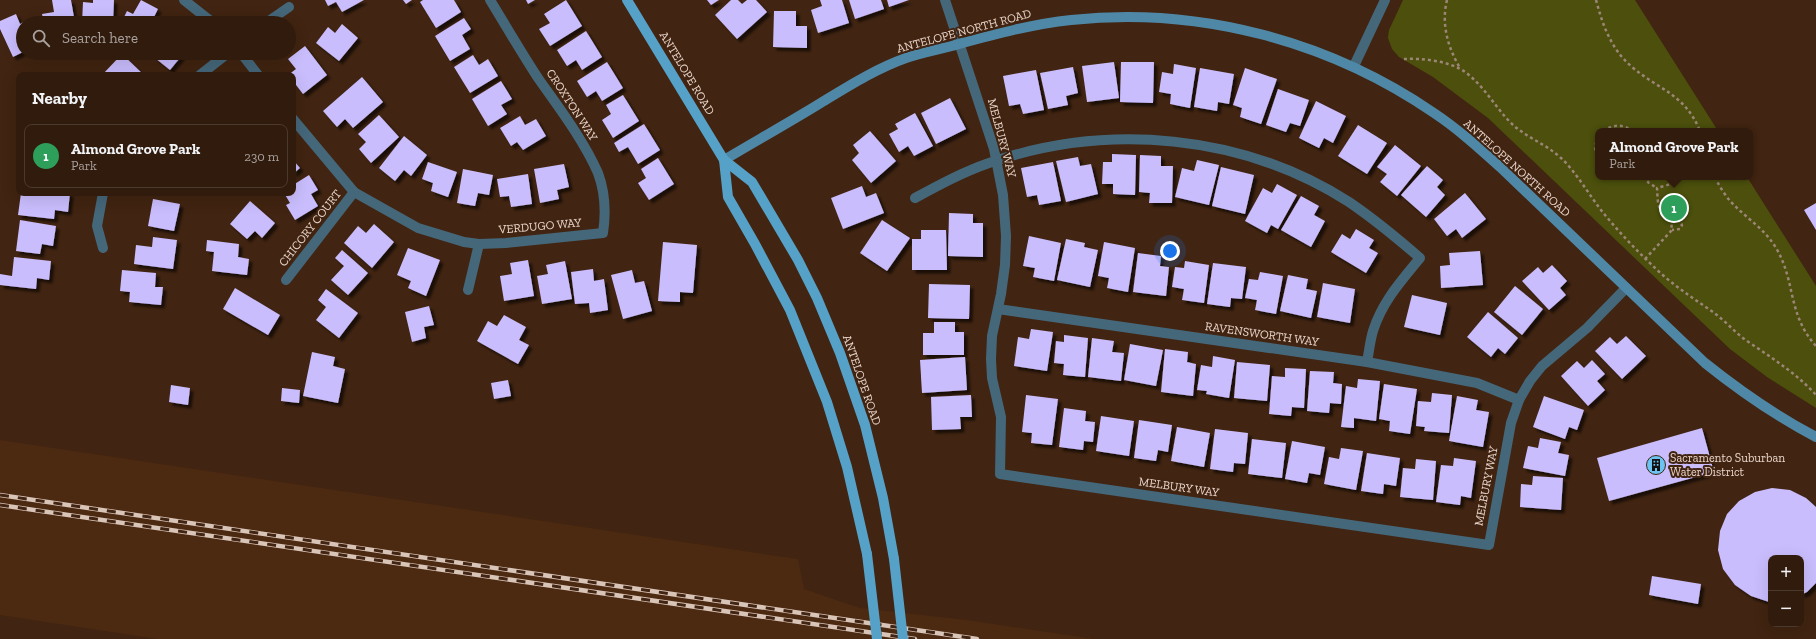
<!DOCTYPE html>
<html lang="en">
<head>
<meta charset="utf-8">
<style>
	:root { --surface:#311b0d; --page:#3d281b; --text:#f1f3f6; --muted:#a8a19d; --line:#4c392e; --accent:#6ac3f1 }
	body { margin:0; font-family:"Zilla Slab",serif; background:var(--page); color:var(--text) }
	.controls { position:absolute; right:12px; bottom:12px; display:grid; overflow:hidden; border-radius:8px; box-shadow:0 4px 16px #0002 }
	.controls button { width:36px; height:36px; display:grid; place-items:center; padding:0; border:0; border-bottom:1px solid var(--line); background:var(--surface); color:var(--text); font:20px sans-serif }
	.you { position:absolute; left:1170px; top:251px; width:14px; height:14px; margin:-10px; border:3px solid #fff; border-radius:50%; background:#1a73e8; box-shadow:0 0 0 6px #1a73e833 }
	.badge { display:grid; place-items:center; width:26px; height:26px; border-radius:50%; background:var(--accent); color:#fff; font-size:13px; font-weight:700 }
	.pin { position:absolute; translate:-50% -50%; border:2px solid #fff; box-shadow:0 1px 4px #0006 }
	.popup { position:absolute; left:1595px; top:128px; width:158px; height:52px; box-sizing:border-box; display:grid; place-content:center; border-radius:8px; background:var(--surface); filter:drop-shadow(0 1px 3px #0005); font-size:13px; white-space:nowrap; color:var(--muted) }
	.popup b { font-size:15px; color:var(--text) }
	.popup::after { content:''; position:absolute; left:50%; top:100%; margin-left:-8px; border:8px solid transparent; border-top-color:var(--surface) }
	.list { margin:0; padding:0; list-style:none }
	h2 { display:flex; justify-content:space-between; align-items:center; height:52px; margin:0; padding:0 16px; font-size:17px }
	h2 small { font-size:13px; font-weight:400; color:var(--muted) }
	.list li { display:grid; grid-template-columns:26px 1fr auto; gap:12px; align-items:center; box-sizing:border-box; height:64px; margin:0 8px 8px; padding:0 8px; border:1px solid var(--line); border-radius:8px }
	.list b { display:block; font-size:15px; white-space:nowrap }
	.list p { margin:0; font-size:13px; white-space:nowrap; color:var(--muted) }
	.list em { font-size:13px; font-style:normal; color:var(--muted) }
	.icon { flex:none; width:22px; height:22px; fill:none; stroke:currentColor; stroke-width:2; stroke-linecap:round; stroke-linejoin:round }
	.map { position:relative; flex:none; width:1816px; height:639px; overflow:hidden }
	.search { position:absolute; background:var(--surface); box-shadow:0 4px 16px #0002; left:16px; top:16px; width:280px; height:44px; display:flex; align-items:center; gap:10px; box-sizing:border-box; padding:0 14px; border-radius:22px; color:var(--muted); font-size:15px }
	.panel { position:absolute; background:var(--surface); box-shadow:0 4px 16px #0002; left:16px; top:72px; width:280px; height:124px; border-radius:8px }
	.map>svg:first-child { display:block }
	.built { fill:#4c2911 }
	.green { fill:#4c500c }
	.building { fill:#c9bdfd; filter:url(#shadow) }
	.lines { fill:none; stroke-linecap:round; stroke-linejoin:round }
	.path { stroke:#9d8577; stroke-width:2.5; stroke-dasharray:3 3; stroke-linecap:butt }
	.minor { stroke:#45677a; stroke-width:10 }
	.secondary { stroke:#4f88a6; stroke-width:10 }
	.primary { stroke:#56a1c7; stroke-width:10 }
	.rail-casing { stroke:#d9c4b8; stroke-width:4.5 }
	.rail { stroke:#412411; stroke-width:3; stroke-dasharray:9; stroke-linecap:butt }
	.primary-bridge { stroke:#56a1c7; stroke-width:10 }
	.labels { text-anchor:middle; dominant-baseline:central; stroke-width:4; stroke-linejoin:round; paint-order:stroke }
	.street-label { font-size:12px; fill:#ead6cb; stroke:#412411 }
	.poi-label { font-size:12px; fill:#ead6cb; stroke:#412411; text-anchor:start }
</style>
</head>
<body>
<div class="map">
<svg width="1816" height="639" viewBox="0 0 1816 639">
	<defs>
		<filter id="shadow"><feDropShadow dx="3.5" dy="3.5" stdDeviation="1" flood-color="#0009"/></filter>
	</defs>
	<rect width="100%" height="100%" fill="#412411"/>
	<!-- built -->
	<polygon class="built" points="0,440 798,559 804,589 860,608 967,620 1094,639 157,639 0,615"/>
	<!-- green -->
	<polygon class="green" points="1403,0 1635,0 1718,131 1598,131 1598,177 1747,177 1816,286 1816,408 1767,377 1730,349 1488,118 1433,77 1399,57 1392,49 1388,38 1389,30"/>
	<!-- building -->
	<g class="building">
		<polygon points="52,0 71,0 75,23 44,23 42,14 54,12"/>
		<polygon points="93,0 114,0 113,23 82,23 83,2 93,3"/>
		<polygon points="141,0 158,9 151,23 121,23 127,11 133,14"/>
		<polygon points="325,0 364,0 342,12 336,2 328,6"/>
		<polygon points="403,0 412,0 406,4"/>
		<polygon points="423,0 454,0 461,12 436,28 420,2"/>
		<polygon points="526,0 535,0 528,4"/>
		<polygon points="566,0 582,26 550,46 539,29 550,23 544,14"/>
		<polygon points="707,0 719,0 711,5"/>
		<polygon points="731,0 738,0 742,4 747,0 756,0 767,12 737,39 715,15"/>
		<polygon points="820,0 842,0 849,23 818,33 811,10 822,6"/>
		<polygon points="849,0 881,0 884,9 855,19"/>
		<polygon points="887,0 909,0 889,7"/>
		<polygon points="774,11 796,11 796,26 807,26 807,48 773,47"/>
		<polygon points="16,14 20,24 29,19 31,23 23,23 23,52 13,57 0,29 0,21"/>
		<polygon points="173,17 181,23 168,23"/>
		<polygon points="464,18 471,29 462,35 470,49 450,61 435,36"/>
		<polygon points="342,24 358,38 339,61 316,43 328,27 335,33"/>
		<polygon points="586,31 602,57 582,70 576,60 567,66 557,50"/>
		<polygon points="305,46 327,75 303,94 293,81 293,75 288,75 296,69 288,59"/>
		<polygon points="159,53 184,53 170,70 155,58"/>
		<polygon points="122,54 144,75 102,75"/>
		<polygon points="473,55 479,65 488,59 498,76 470,93 454,67"/>
		<polygon points="607,62 623,88 602,101 596,91 587,97 577,81"/>
		<polygon points="1114,62 1119,98 1087,102 1082,66"/>
		<polygon points="1121,62 1154,62 1153,103 1120,102"/>
		<polygon points="1174,64 1196,68 1190,108 1170,104 1171,94 1159,92 1162,72 1173,74"/>
		<polygon points="1073,67 1078,93 1066,96 1068,105 1048,109 1040,73"/>
		<polygon points="1200,68 1234,74 1229,104 1218,102 1217,111 1194,107"/>
		<polygon points="1245,68 1277,79 1261,124 1240,117 1242,108 1233,105"/>
		<polygon points="1036,70 1044,110 1023,114 1020,104 1009,106 1003,76"/>
		<polygon points="362,77 383,102 353,128 345,119 337,127 323,111"/>
		<polygon points="501,81 512,99 501,105 507,114 488,126 472,99"/>
		<polygon points="1278,89 1309,100 1300,126 1290,123 1286,132 1266,125"/>
		<polygon points="623,95 639,121 613,138 602,120 611,114 606,105"/>
		<polygon points="950,98 966,129 936,144 921,113"/>
		<polygon points="1316,101 1346,116 1333,143 1324,138 1319,148 1299,138"/>
		<polygon points="915,113 933,146 914,156 908,146 899,152 889,134 898,129 895,124"/>
		<polygon points="379,115 399,137 371,163 359,149 366,142 358,134"/>
		<polygon points="520,116 525,125 536,119 546,136 523,150 517,142 511,146 500,128"/>
		<polygon points="644,124 660,150 638,164 628,147 619,152 614,143"/>
		<polygon points="1358,125 1387,143 1367,174 1338,156"/>
		<polygon points="870,131 896,161 871,183 852,160 859,153 853,145"/>
		<polygon points="404,136 427,155 411,176 404,170 395,181 379,168"/>
		<polygon points="1395,145 1421,166 1397,196 1380,182 1387,174 1377,167"/>
		<polygon points="1112,154 1136,155 1135,195 1113,194 1113,184 1102,184 1103,162 1112,162"/>
		<polygon points="1140,155 1161,156 1161,166 1173,166 1172,203 1149,203 1150,193 1139,192"/>
		<polygon points="1078,157 1080,166 1091,164 1098,194 1066,202 1056,161"/>
		<polygon points="658,158 674,184 649,200 638,183 646,178 641,169"/>
		<polygon points="293,160 300,168 293,174"/>
		<polygon points="1197,160 1219,165 1209,205 1175,197 1182,168 1194,171"/>
		<polygon points="428,162 457,172 448,197 431,191 433,183 422,179"/>
		<polygon points="1053,162 1061,201 1039,205 1037,195 1027,197 1021,168"/>
		<polygon points="564,164 569,187 557,190 559,199 540,203 534,169"/>
		<polygon points="1427,166 1443,180 1437,187 1445,195 1426,217 1401,195"/>
		<polygon points="1221,167 1254,175 1245,214 1212,206"/>
		<polygon points="463,169 493,175 489,195 478,193 475,206 457,203"/>
		<polygon points="528,174 532,204 511,207 509,196 500,197 497,179"/>
		<polygon points="309,175 318,190 311,194 318,206 295,220 286,205 290,203 284,193 293,193 293,185"/>
		<polygon points="1277,184 1297,195 1278,229 1271,225 1267,233 1245,221 1263,188 1272,193"/>
		<polygon points="862,186 866,197 876,193 884,213 843,229 831,198"/>
		<polygon points="21,193 70,193 68,212 55,210 54,219 18,215"/>
		<polygon points="1465,193 1486,219 1462,238 1456,229 1447,236 1434,219"/>
		<polygon points="1301,196 1319,206 1314,215 1325,221 1311,247 1281,230"/>
		<polygon points="153,199 180,204 174,231 148,226"/>
		<polygon points="250,201 275,223 262,238 255,231 247,239 230,224"/>
		<polygon points="1816,203 1816,230 1804,210"/>
		<polygon points="949,213 973,214 973,223 983,223 983,257 948,256"/>
		<polygon points="20,220 56,226 53,246 42,244 40,254 16,251"/>
		<polygon points="882,220 910,238 887,271 860,253"/>
		<polygon points="374,224 394,242 372,268 344,243 358,226 366,233"/>
		<polygon points="1356,229 1374,240 1369,248 1378,253 1366,273 1331,252 1342,234 1350,239"/>
		<polygon points="921,230 946,230 947,270 912,270 912,239 921,239"/>
		<polygon points="1029,236 1061,243 1054,281 1033,277 1035,268 1023,266"/>
		<polygon points="153,237 177,240 173,269 134,264 136,245 152,247"/>
		<polygon points="1066,239 1085,243 1084,247 1098,250 1090,287 1057,280"/>
		<polygon points="207,240 239,244 238,257 249,259 247,275 212,271 214,252 206,251"/>
		<polygon points="663,242 697,245 693,293 680,292 680,302 658,301"/>
		<polygon points="1104,242 1135,248 1128,292 1107,288 1109,278 1098,276"/>
		<polygon points="408,248 440,260 426,296 408,288 411,281 397,275"/>
		<polygon points="342,250 368,273 348,295 331,280 344,266 335,258"/>
		<polygon points="1480,251 1483,285 1441,288 1440,266 1450,265 1449,253"/>
		<polygon points="1138,253 1161,256 1160,266 1169,267 1166,296 1133,292"/>
		<polygon points="14,257 51,261 49,280 37,278 36,289 0,285 0,274 12,276"/>
		<polygon points="528,260 534,296 504,301 500,276 512,274 510,263"/>
		<polygon points="565,261 572,299 542,304 537,276 548,274 546,265"/>
		<polygon points="1185,261 1209,265 1204,303 1182,300 1184,289 1172,287 1175,267 1184,268"/>
		<polygon points="1213,263 1246,267 1242,299 1231,298 1230,307 1207,304"/>
		<polygon points="1552,265 1567,281 1560,288 1566,295 1549,310 1522,281 1538,267 1543,273"/>
		<polygon points="593,269 594,281 604,279 608,310 590,313 589,303 575,304 571,272"/>
		<polygon points="122,270 156,273 155,287 163,287 161,305 129,302 130,292 120,291"/>
		<polygon points="632,270 635,283 644,281 652,311 623,319 611,275"/>
		<polygon points="1260,272 1283,276 1276,314 1255,310 1257,300 1245,298 1249,279 1258,280"/>
		<polygon points="1288,275 1308,279 1306,289 1317,291 1311,318 1280,311"/>
		<polygon points="1323,283 1355,289 1350,323 1317,317"/>
		<polygon points="929,284 970,285 969,319 928,318"/>
		<polygon points="1515,286 1543,309 1522,335 1494,312"/>
		<polygon points="235,288 280,315 268,335 223,309"/>
		<polygon points="326,289 358,313 339,338 316,320 326,307 318,300"/>
		<polygon points="1412,295 1447,303 1440,335 1404,327"/>
		<polygon points="429,306 434,325 424,327 426,338 412,342 405,312"/>
		<polygon points="1488,312 1518,338 1505,354 1498,348 1491,357 1467,337"/>
		<polygon points="504,315 526,327 519,340 529,345 518,364 477,341 488,321 497,326"/>
		<polygon points="934,322 955,322 955,332 964,332 964,355 923,355 923,333 934,333"/>
		<polygon points="1031,329 1053,332 1047,371 1014,366 1018,337 1029,339"/>
		<polygon points="1064,335 1088,338 1085,377 1063,375 1064,364 1054,363 1056,341 1064,342"/>
		<polygon points="1626,336 1646,356 1622,379 1595,351 1610,337 1617,344"/>
		<polygon points="1092,338 1114,341 1112,352 1124,353 1121,381 1088,377"/>
		<polygon points="1130,344 1163,350 1156,386 1124,380"/>
		<polygon points="1165,349 1188,352 1187,362 1196,364 1193,396 1161,392"/>
		<polygon points="312,352 335,357 333,366 345,369 338,403 303,396"/>
		<polygon points="1213,356 1235,360 1229,398 1206,394 1207,391 1197,390 1201,365 1212,367"/>
		<polygon points="965,357 967,390 922,393 920,360"/>
		<polygon points="1592,360 1605,374 1597,381 1605,390 1588,406 1561,376 1577,361 1584,368"/>
		<polygon points="1237,362 1270,365 1267,401 1234,398"/>
		<polygon points="1285,368 1306,369 1304,408 1292,407 1291,416 1269,414 1272,376 1285,377"/>
		<polygon points="1310,371 1334,372 1333,383 1342,384 1341,404 1330,403 1329,413 1307,411"/>
		<polygon points="1358,379 1380,381 1376,421 1354,418 1354,428 1341,427 1346,386 1357,388"/>
		<polygon points="508,380 511,396 494,399 491,383"/>
		<polygon points="1384,384 1417,389 1410,434 1389,431 1390,421 1379,419"/>
		<polygon points="171,385 190,388 188,405 169,402"/>
		<polygon points="282,388 300,390 299,403 281,401"/>
		<polygon points="1432,393 1452,395 1449,433 1424,431 1425,427 1416,426 1418,401 1431,402"/>
		<polygon points="971,395 972,417 960,417 961,429 932,430 931,397"/>
		<polygon points="1026,395 1058,399 1052,445 1031,443 1032,433 1022,432"/>
		<polygon points="1457,396 1478,400 1476,410 1489,412 1483,447 1449,441"/>
		<polygon points="1544,396 1584,410 1577,430 1569,427 1565,439 1533,427"/>
		<polygon points="1064,408 1086,411 1085,421 1095,422 1093,442 1084,441 1083,450 1059,447"/>
		<polygon points="1101,416 1134,421 1129,456 1096,451"/>
		<polygon points="1139,420 1172,425 1168,452 1158,450 1156,461 1134,458"/>
		<polygon points="1177,427 1210,433 1204,467 1171,461"/>
		<polygon points="1702,428 1714,472 1609,501 1597,458"/>
		<polygon points="1215,429 1248,433 1245,464 1234,463 1233,472 1210,469"/>
		<polygon points="1540,438 1561,442 1558,453 1569,455 1565,476 1523,468 1528,446 1538,448"/>
		<polygon points="1252,439 1286,443 1282,478 1248,474"/>
		<polygon points="1292,441 1325,447 1320,475 1309,473 1307,483 1285,479"/>
		<polygon points="1341,448 1363,451 1356,490 1324,484 1329,457 1339,459"/>
		<polygon points="1367,453 1400,458 1396,486 1384,484 1383,494 1361,491"/>
		<polygon points="1454,458 1476,461 1471,498 1461,496 1460,505 1436,502 1441,465 1453,466"/>
		<polygon points="1416,459 1436,461 1433,500 1400,497 1403,468 1415,469"/>
		<polygon points="1533,476 1563,478 1561,510 1520,507 1521,484 1532,485"/>
		<polygon points="1772,488 1790,490 1806,498 1816,507 1816,583 1807,592 1801,595 1801,558 1771,558 1771,601 1769,602 1751,596 1735,585 1723,569 1718,550 1720,531 1727,514 1739,501 1755,492"/>
		<polygon points="1652,576 1701,584 1698,604 1649,595"/>
	</g>
	<g class="lines">
		<!-- path -->
		<g class="path">
			<path d="M1447 0C1441 24 1448 48 1460 68"/>
			<path d="M1596 0C1603 26 1611 49 1632 67 1659 90 1685 94 1700 131"/>
			<path d="M1404 59C1422 58 1450 61 1465 72 1483 85 1494 105 1509 121 1524 137 1545 143 1561 158 1578 174 1590 197 1605 215 1620 233 1636 250 1653 266 1670 283 1690 296 1710 310 1724 319 1734 332 1747 341 1772 358 1796 373 1816 395"/>
			<path d="M1603 131C1614 124 1622 124 1633 131"/>
			<polyline points="1598,136 1595,147 1598,160"/>
			<polyline points="1643,177 1649,183 1657,188"/>
			<path d="M1715 177C1719 186 1725 195 1731 202 1746 218 1765 229 1776 248 1796 281 1787 314 1816 346"/>
			<polyline points="1671,221 1680,221 1682,225 1680,229 1672,230"/>
			<path d="M1645 259 1672 230 1671 221C1657 210 1658 205 1657 188L1671 184 1677 177"/>
		</g>
		<!-- minor -->
		<g class="minor">
			<polyline points="184,0 213,23"/>
			<polyline points="945,0 994,149 1003,195 1006,236 1005,265 1001,294 992,336 991,359 992,378 1001,417 1000,474 1489,545 1511,423 1519,400 1530,381 1542,366 1587,328 1626,288"/>
			<polyline points="266,23 289,7"/>
			<polyline points="241,53 258,75"/>
			<polyline points="1354,66 1385,0"/>
			<polyline points="200,75 228,53"/>
			<path d="M293 119 354 192 418 228 464 242 479 244 506 243 603 233C606 213 605 192 598 173 583 139 559 108 538 78 521 52 506 26 490 0"/>
			<path d="M915 198C939 185 963 172 989 163 1107 122 1243 134 1349 202 1374 219 1397 238 1420 258 1401 281 1382 302 1373 331 1370 341 1369 352 1367 362"/>
			<polyline points="103,248 97,226 103,193"/>
			<polyline points="286,280 354,192"/>
			<polyline points="468,290 479,244"/>
			<polyline points="998,309 1367,362 1477,383 1519,400"/>
		</g>
		<!-- secondary -->
		<path class="secondary" d="M724 160C756 141 788 123 819 104 847 87 875 69 906 58 923 52 942 49 959 44 996 34 1033 24 1071 20 1199 6 1329 41 1434 113 1458 129 1479 148 1500 167L1705 363C1740 391 1776 416 1816 437"/>
		<!-- primary -->
		<g class="primary">
			<polyline points="627,0 724,160 752,182 798,260 817,298 840,353 865,425 883,498 894,559"/>
			<polyline points="724,160 728,197 755,244 790,310 827,402 847,467 867,554"/>
		</g>
		<!-- rail casing -->
		<g class="rail-casing">
			<g id="rail">
				<polyline points="0,495 977,639"/>
				<polyline points="0,505 915,639"/>
			</g>
		</g>
		<!-- rail -->
		<use href="#rail" class="rail"/>
		<!-- primary-bridge -->
		<g class="primary-bridge">
			<polyline points="867,554 877,639"/>
			<polyline points="894,559 903,639"/>
		</g>
	</g>
	<!-- icons -->
	<defs>
		<g id="building-disc" transform="scale(1)"><circle r="9.5" fill="#6ac3f1" stroke="#412411"/><path d="M-4-6H4V6H1V3H-1V6H-4ZM-2.5-4.3h1.7v1.8h-1.7ZM.8-4.3h1.7v1.8H.8ZM-2.5-1h1.7V.8h-1.7ZM.8-1h1.7V.8H.8Z" fill="#111"/></g>
	</defs>
	<g fill-rule="evenodd">
		<use href="#building-disc" x="1656" y="465"/>
	</g>
	<g class="labels">
		<!-- street labels -->
		<g class="street-label">
			<text transform="translate(964 31) rotate(-15)">ANTELOPE NORTH ROAD</text>
			<text transform="translate(687 73) rotate(59)">ANTELOPE ROAD</text>
			<text transform="translate(572 105) rotate(57)">CROXTON WAY</text>
			<text transform="translate(1002 138) rotate(75)">MELBURY WAY</text>
			<text transform="translate(1517 168) rotate(42)">ANTELOPE NORTH ROAD</text>
			<text transform="translate(540 226) rotate(-5)">VERDUGO WAY</text>
			<text transform="translate(310 228) rotate(-52)">CHICORY COURT</text>
			<text transform="translate(1262 334) rotate(8)">RAVENSWORTH WAY</text>
			<text transform="translate(862 380) rotate(71)">ANTELOPE ROAD</text>
			<text transform="translate(1486 486) rotate(-79)">MELBURY WAY</text>
			<text transform="translate(1179 487) rotate(8)">MELBURY WAY</text>
		</g>
		<!-- poi labels -->
		<g class="poi-label">
			<text x="1670" y="458">Sacramento Suburban<tspan x="1670" dy="14">Water District</tspan></text>
		</g>
	</g>
</svg>
<div class="controls">
<button>+</button>
<button>−</button>
</div>
<div class="you"></div>
<div class="pin badge" style="left:1674px;top:208px;background:#2e9e5b">1</div>
<div class="popup"><b>Almond Grove Park</b>Park</div>
<div class="search"><svg class="icon" aria-label="search" viewBox="0 0 24 24"><circle cx="10" cy="10" r="6"/><path d="M15 15l6 6"/></svg>Search here</div>
<section class="panel">
<h2>Nearby<small></small></h2>
<ul class="list">
<li><span class="badge" style="background:#2e9e5b">1</span><div><b>Almond Grove Park</b><p>Park</p></div><em>230 m</em></li>
</ul>
</section>
</div>
</body>
</html>
